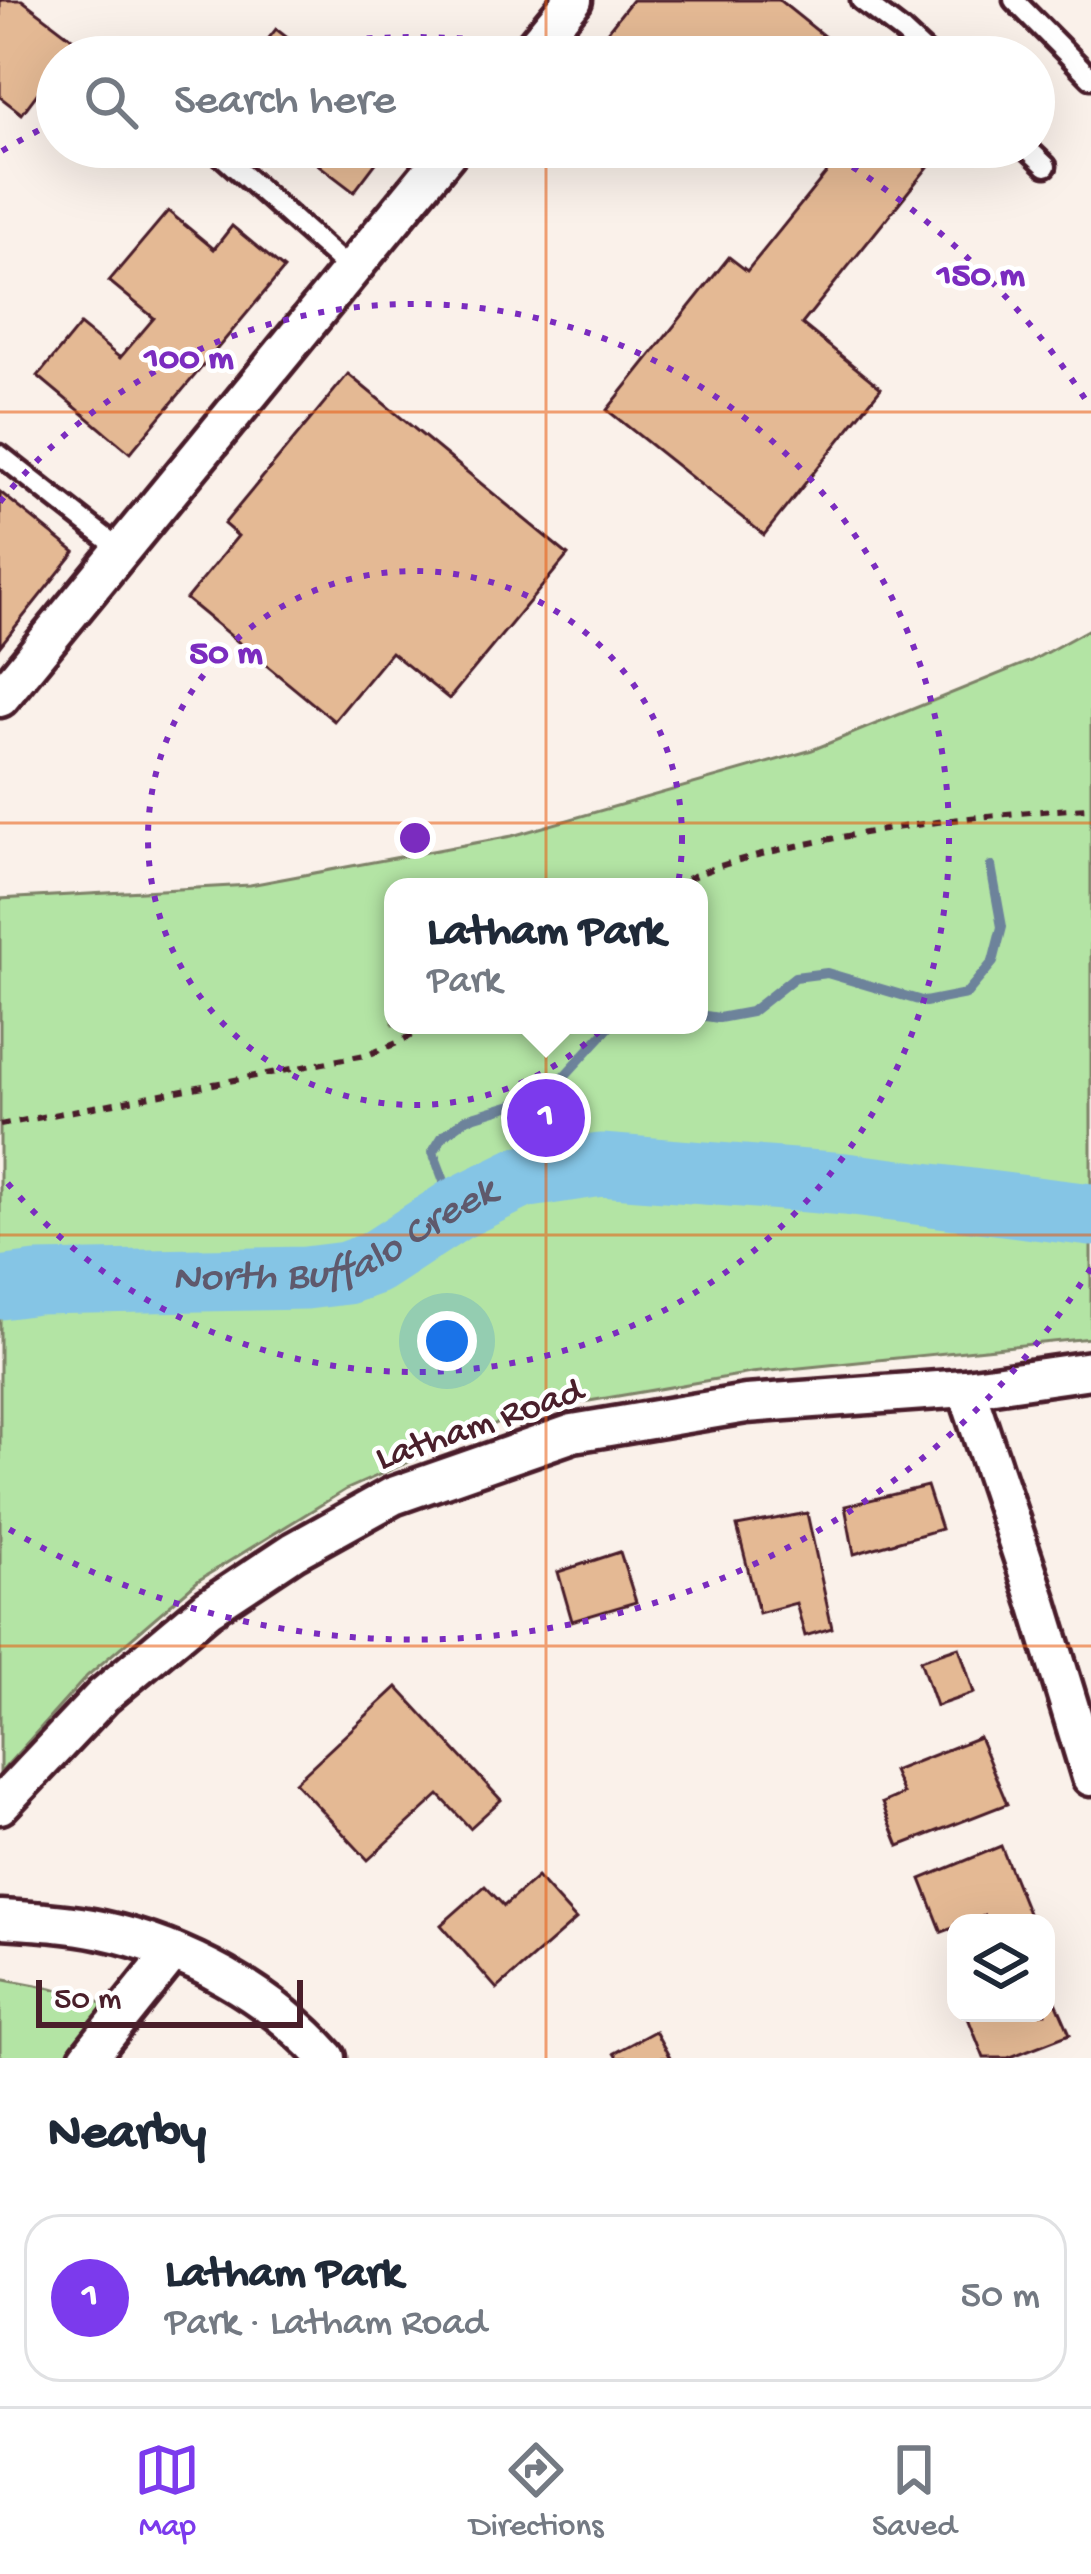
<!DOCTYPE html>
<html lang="en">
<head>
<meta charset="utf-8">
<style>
	:root { --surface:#fff; --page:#f6f6f7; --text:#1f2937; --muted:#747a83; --line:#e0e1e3; --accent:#7c3aed }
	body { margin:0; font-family:"Gochi Hand",sans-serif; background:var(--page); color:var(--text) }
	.controls { position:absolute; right:36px; bottom:36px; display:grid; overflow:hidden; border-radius:24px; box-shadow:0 12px 48px #0002 }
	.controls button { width:108px; height:108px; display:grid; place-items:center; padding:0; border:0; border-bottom:3px solid var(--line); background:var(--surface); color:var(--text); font:60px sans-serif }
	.scale { position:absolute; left:36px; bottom:30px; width:267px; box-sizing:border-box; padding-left:12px; border:6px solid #4a1f2b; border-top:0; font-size:33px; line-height:42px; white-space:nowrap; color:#4a1f2b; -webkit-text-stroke:9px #fff; paint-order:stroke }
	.you { position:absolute; left:447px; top:1341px; width:42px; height:42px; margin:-30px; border:9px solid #fff; border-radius:50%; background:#1a73e8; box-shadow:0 0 0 18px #1a73e833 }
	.badge { display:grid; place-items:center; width:78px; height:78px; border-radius:50%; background:var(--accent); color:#fff; font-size:39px; font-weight:700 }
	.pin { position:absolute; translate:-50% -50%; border:6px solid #fff; box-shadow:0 3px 12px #0006 }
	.popup { position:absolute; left:384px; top:878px; width:324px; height:156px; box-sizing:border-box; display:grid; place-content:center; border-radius:24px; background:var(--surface); filter:drop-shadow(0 3px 9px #0005); font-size:39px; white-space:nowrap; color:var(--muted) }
	.popup b { font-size:45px; color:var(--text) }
	.popup::after { content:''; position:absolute; left:50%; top:100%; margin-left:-24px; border:24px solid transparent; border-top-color:var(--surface) }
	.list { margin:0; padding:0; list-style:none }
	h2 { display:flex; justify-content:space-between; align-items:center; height:156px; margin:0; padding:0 48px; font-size:51px }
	h2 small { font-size:39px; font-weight:400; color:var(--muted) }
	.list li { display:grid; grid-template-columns:78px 1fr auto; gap:36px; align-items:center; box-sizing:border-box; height:168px; margin:0 24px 24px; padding:0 24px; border:3px solid var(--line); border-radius:36px }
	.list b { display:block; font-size:45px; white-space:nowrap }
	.list p { margin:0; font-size:39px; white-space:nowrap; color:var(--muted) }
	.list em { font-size:39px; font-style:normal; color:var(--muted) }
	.icon { flex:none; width:66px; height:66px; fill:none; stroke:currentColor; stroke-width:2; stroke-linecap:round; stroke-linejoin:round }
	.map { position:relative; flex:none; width:1091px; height:2058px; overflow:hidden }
	.search { position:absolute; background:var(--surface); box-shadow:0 12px 48px #0002; left:36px; right:36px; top:36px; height:132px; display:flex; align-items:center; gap:30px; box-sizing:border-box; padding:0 42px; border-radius:66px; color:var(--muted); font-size:45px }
	.sheet { height:348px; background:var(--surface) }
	nav { display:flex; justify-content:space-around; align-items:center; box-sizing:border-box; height:168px; border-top:3px solid var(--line); background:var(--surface); font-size:33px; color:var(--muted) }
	nav a { display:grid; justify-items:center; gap:6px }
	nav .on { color:var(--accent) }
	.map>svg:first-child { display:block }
	.green { fill:#b3e4a4; stroke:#7e8268; stroke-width:3; fill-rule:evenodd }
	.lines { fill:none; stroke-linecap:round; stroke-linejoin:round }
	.stream { stroke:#6d839b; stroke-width:10 }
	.river { stroke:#85c5e5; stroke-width:63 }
	.building { fill:#e4b994; stroke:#4a1f2b; stroke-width:3 }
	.service-casing { stroke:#4a1f2b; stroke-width:27 }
	.minor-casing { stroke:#4a1f2b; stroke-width:45 }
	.path { stroke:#4a1f2b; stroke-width:6; stroke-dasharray:9 9; stroke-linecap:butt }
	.service { stroke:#fff; stroke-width:18 }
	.minor { stroke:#fff; stroke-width:36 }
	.grid { fill:none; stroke:#e8590c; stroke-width:3; stroke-opacity:0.55 }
	.ring { fill:none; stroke:#7b2cbf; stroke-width:6; stroke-dasharray:6 12 }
	.labels { text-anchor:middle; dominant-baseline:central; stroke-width:9; stroke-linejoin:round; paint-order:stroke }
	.street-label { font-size:39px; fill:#4a1f2b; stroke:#fff }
	.water-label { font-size:42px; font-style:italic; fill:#5f596c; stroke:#fff }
	.centre { fill:#7b2cbf; stroke:#fff; stroke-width:6 }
	.ring-label { font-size:36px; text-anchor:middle; font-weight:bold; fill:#7b2cbf; stroke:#fff; stroke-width:9; stroke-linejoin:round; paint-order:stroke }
</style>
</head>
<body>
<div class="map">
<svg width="1091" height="2058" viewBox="0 0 1091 2058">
	<rect width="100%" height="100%" fill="#faf1ea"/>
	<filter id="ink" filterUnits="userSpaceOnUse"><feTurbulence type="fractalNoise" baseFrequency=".00833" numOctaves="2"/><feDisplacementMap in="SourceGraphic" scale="24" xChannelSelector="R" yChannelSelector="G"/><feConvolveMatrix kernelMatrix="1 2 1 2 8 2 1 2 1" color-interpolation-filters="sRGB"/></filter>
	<g filter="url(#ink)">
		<!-- green -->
		<g class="green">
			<path d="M1091 628V1338L751 1373 520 1413 345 1490 199 1580 87 1676 0 1773V899L250 885 512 836 812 750 1031 661ZM393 887H699V1025H393Z"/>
			<polygon points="0,1978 52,1988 112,2006 71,2058 0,2058"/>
		</g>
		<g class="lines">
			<!-- stream -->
			<g class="stream">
				<polyline points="699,1015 719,1018 751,1012 795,977 827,973 925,1002 966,994 993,962 1002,927 991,866"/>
				<polyline points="455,1210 433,1152 443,1136 466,1119 548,1094 611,1025"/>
			</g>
			<!-- river -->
			<path class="river" id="s1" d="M0 1288 37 1283 306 1278 346 1273 374 1263 455 1210 522 1177 601 1165 845 1184 1091 1215"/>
		</g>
		<!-- building -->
		<g class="building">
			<polygon points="0,0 22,0 76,41 65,57 57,57 57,67 22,114 0,97"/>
			<polygon points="632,0 779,0 850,57 587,57"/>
			<polygon points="276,29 312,57 254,57"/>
			<polygon points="295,147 388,147 354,192"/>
			<polygon points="806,147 944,147 802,324 881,388 764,535 607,410 729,257 747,271 831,167"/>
			<polygon points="168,211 214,249 232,226 284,269 130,453 38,376 80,325 120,358 154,318 109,281"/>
			<polygon points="348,374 568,555 449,699 391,652 334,721 186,599 238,536 224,524"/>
			<polygon points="0,492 75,552 0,646"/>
			<polygon points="927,1486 941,1529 854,1554 845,1506"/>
			<polygon points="807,1513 832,1628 805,1636 796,1603 759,1613 737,1526"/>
			<polygon points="620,1552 636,1602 572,1621 558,1572"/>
			<polygon points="959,1647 974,1693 936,1706 920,1660"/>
			<polygon points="397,1687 501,1800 470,1828 439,1795 368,1860 295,1782"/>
			<polygon points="979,1737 1007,1804 899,1846 882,1803 903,1794 893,1771"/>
			<polygon points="1001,1846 1032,1923 987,1923 984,1916 966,1923 956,1923 956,1927 942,1932 921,1879"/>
			<polygon points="537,1877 576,1920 497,1989 441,1925 485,1886 504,1906"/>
			<polygon points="1046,1979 1070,2034 1008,2058 984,2058 966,2013 1046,2013"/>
			<polygon points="655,2031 670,2058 617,2058 614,2053"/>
		</g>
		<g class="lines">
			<!-- service casing -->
			<g class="service-casing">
				<g id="service">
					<polyline points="861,0 903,32 930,57"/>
					<polyline points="1014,0 1091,78"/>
					<polyline points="212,147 351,271"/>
					<polyline points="1026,147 1046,166"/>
					<polyline points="0,455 121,550"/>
				</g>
			</g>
			<!-- minor casing -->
			<g class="minor-casing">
				<g id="minor">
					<polyline points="526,57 573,0"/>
					<polyline points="0,698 452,147"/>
					<polyline points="966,1388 1039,1606 1091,1777"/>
					<polyline points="0,1805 103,1696 208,1608 294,1551 393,1496 573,1433 746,1404 966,1388 1091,1370"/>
					<path d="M0 1919C34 1921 69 1923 102 1930 186 1948 270 1994 327 2058"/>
					<polyline points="88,2058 173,1952"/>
				</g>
			</g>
			<!-- path -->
			<g class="path">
				<path d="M671 887C719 861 777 850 831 839 917 823 1004 812 1091 808"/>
				<polyline points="0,1125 370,1054 402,1041 428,1025"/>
			</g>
			<!-- service -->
			<use href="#service" class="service"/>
			<!-- minor -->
			<use href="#minor" class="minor"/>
		</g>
	</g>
	<!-- grid -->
	<path class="grid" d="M546 0V57M546 147V2058M0 412H1091M0 823H1091M0 1235H1091M0 1646H1091"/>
	<!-- distance rings -->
	<g class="ring">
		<circle cx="415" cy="838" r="267"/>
		<path d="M0 502A534 534 0 1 1 0 1174"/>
		<path d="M1091 1268A801 801 0 0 1 2 1525M2 151A801 801 0 0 1 51 124M242 56A801 801 0 0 1 588 56M822 148A801 801 0 0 1 1091 408"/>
	</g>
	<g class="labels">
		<!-- street labels -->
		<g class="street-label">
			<text transform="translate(480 1427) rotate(-19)">Latham Road</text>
		</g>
		<!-- water labels -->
		<g class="water-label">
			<text stroke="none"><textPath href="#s1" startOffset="345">North Buffalo Creek</textPath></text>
		</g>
	</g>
	<circle cx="415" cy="838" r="18" class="centre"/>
	<g class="ring-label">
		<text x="981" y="284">150 m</text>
		<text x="189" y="367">100 m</text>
		<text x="226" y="662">50 m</text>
	</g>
</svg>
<div class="controls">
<button><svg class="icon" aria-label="layers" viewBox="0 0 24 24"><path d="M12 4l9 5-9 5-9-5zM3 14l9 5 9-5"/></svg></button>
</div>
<div class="scale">50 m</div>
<div class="you"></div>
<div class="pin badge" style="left:546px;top:1118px">1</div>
<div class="popup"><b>Latham Park</b>Park</div>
<div class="search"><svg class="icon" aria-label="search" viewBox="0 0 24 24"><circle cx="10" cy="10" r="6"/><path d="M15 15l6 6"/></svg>Search here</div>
</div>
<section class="sheet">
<h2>Nearby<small></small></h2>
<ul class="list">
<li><span class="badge">1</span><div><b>Latham Park</b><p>Park · Latham Road</p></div><em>50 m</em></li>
</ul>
</section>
<nav>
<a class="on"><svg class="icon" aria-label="map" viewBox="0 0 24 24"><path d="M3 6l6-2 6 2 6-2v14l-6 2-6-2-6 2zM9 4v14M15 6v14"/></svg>Map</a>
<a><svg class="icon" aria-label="directions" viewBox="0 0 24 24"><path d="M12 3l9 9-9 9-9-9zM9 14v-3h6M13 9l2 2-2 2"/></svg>Directions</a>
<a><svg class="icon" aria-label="saved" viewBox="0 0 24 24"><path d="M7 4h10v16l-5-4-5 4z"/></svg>Saved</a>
</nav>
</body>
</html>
